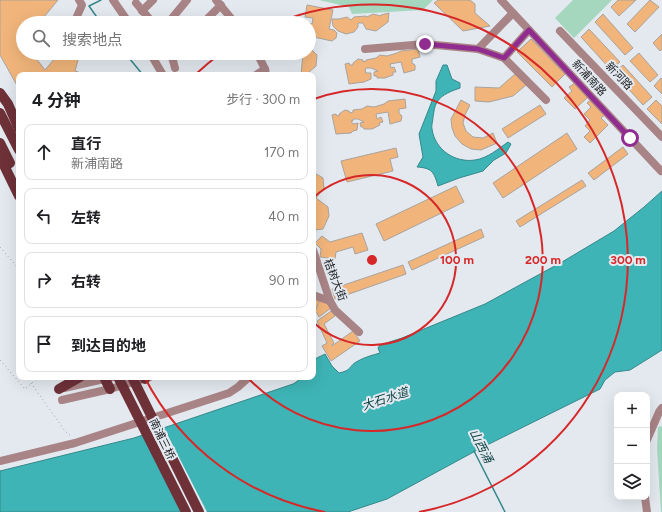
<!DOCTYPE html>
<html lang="zh">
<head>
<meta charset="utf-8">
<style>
	:root { --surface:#fff; --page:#f2f2f2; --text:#202124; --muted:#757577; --line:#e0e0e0 }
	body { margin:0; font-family:Figtree,"Noto Sans SC",sans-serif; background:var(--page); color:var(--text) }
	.controls { position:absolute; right:12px; bottom:12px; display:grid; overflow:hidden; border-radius:8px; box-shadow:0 4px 16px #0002 }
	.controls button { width:36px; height:36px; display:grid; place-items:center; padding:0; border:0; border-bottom:1px solid var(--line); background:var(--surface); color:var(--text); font:20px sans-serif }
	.stop { position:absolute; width:12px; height:12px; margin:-9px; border:3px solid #902b90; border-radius:50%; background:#fff }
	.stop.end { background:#902b90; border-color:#fff; box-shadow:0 1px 4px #0008 }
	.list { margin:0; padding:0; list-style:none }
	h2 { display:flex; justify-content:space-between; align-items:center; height:52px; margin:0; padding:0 16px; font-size:17px }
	h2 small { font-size:13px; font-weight:400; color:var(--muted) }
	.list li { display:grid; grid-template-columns:26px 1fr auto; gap:12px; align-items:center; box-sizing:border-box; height:56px; margin:0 8px 8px; padding:0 8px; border:1px solid var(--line); border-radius:8px }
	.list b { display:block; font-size:15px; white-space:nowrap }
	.list p { margin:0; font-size:13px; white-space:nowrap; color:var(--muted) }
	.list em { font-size:13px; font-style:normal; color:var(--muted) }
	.icon { flex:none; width:22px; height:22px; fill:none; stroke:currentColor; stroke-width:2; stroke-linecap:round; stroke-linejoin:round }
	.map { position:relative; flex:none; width:662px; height:512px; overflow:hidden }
	.search { position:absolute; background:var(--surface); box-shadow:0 4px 16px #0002; left:16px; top:16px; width:300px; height:44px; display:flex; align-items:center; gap:10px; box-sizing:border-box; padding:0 14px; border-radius:22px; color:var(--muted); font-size:15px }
	.panel { position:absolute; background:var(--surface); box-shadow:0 4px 16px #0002; left:16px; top:72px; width:300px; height:308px; border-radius:8px }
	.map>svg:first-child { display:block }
	.green { fill:#a5d7bf }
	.water { fill:#3eb4b6; stroke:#35888a }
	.pier { fill:#e4e9f0 }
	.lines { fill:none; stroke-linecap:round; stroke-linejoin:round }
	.stream { stroke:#35888a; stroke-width:1.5 }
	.building { fill:#f1b57b; stroke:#a9a39d }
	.path { stroke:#9ca0a6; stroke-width:1; stroke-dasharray:1 3; stroke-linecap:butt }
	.minor { stroke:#a98486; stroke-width:8 }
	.major { stroke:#6e3138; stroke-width:10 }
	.route { stroke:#902b90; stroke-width:5 }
	.ring { fill:none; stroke:#d62828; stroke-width:2 }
	.labels { text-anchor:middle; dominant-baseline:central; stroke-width:4; stroke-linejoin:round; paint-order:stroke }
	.street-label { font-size:11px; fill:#202224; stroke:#e4e9f0 }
	.water-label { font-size:12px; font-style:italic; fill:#124647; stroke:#e4e9f0 }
	.centre { fill:#d62828; stroke:#e4e9f0; stroke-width:2 }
	.ring-label { font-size:12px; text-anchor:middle; font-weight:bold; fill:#d62828; stroke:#e4e9f0; stroke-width:4; stroke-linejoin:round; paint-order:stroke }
</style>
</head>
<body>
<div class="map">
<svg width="662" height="512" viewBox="0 0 662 512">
	<rect width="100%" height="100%" fill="#e4e9f0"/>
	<!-- green -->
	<g class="green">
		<polygon points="319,0 433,0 423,10 352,14 349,7"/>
		<polygon points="573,0 612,0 574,38 555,18"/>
		<polygon points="662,426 662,512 661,512 657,449 658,427"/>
	</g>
	<!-- water -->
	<g class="water">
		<path d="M443 65H447L452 79 460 83V88C452 91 442 94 437 102 434 107 434 112 433 117 433 121 431 126 432 129 435 150 455 163 475 160 488 158 498 149 508 142L511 144 506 153 494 160 483 171 459 178 438 186C434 172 432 168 417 167L423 157 419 134 436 91V81Z"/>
		<path d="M662 191V350L630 370 615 372 605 380 600 389 481 448 387 499 348 512H0V471L134 438 293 384 298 381V377H313V360L325 354 332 366 339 373C353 370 348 366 358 361 365 357 373 355 380 353L378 348 380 345 402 338 485 304 562 262 614 231 644 207Z"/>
	</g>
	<!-- pier -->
	<polygon class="pier" points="163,426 207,512 181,512 142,434"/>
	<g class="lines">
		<!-- stream -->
		<g class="stream">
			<polyline points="101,0 89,6 101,23"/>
			<polyline points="125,53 143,75"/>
			<polyline points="474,451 505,512"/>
		</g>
	</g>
	<!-- building -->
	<g class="building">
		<polygon points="0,0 58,0 39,23 23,23 23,53 32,53 45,70 59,53 80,53 75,71 87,75 19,75 19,89 0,55"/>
		<polygon points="438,0 470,0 475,4 475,13 490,26 463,31 434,3"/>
		<polygon points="618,0 636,0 619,16 611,7"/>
		<polygon points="650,0 659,7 635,32 627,24"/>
		<polygon points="307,5 333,10 329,29 334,30 337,33 336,38 332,41 309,36 309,23 312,24 313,18 305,17"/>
		<polygon points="389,13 388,22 376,31 366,29 363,23 358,23 358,27 354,32 346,34 338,31 333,26 332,19 339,19 347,17 351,20 354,17 366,16 367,17 373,14 381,16 381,15"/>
		<polygon points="603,14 633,48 625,55 595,22"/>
		<polygon points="589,29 620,62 611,70 581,37"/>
		<polygon points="662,34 662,49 660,51 653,43"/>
		<polygon points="531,39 565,74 552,87 517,52"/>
		<polygon points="309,47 317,55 316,66 308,73 309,75 301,75 303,53 309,53"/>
		<polygon points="418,49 420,57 412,59 412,63 415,65 415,70 404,73 401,62 390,64 391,68 394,67 396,72 393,72 393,75 385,78 377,78 377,76 374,76 374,72 378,71 371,68 366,68 365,72 366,72 366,73 371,73 371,79 364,82 349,84 345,64 349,63 350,65 353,65 353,63 358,59 363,60 363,62 366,61 366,60 376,58 380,55 387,56 397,53 401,51"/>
		<polygon points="639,53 658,75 650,82 630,61"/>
		<polygon points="623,65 652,97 643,105 614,73"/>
		<polygon points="515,74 526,85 513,96 489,102 475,101 475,87 499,88"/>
		<polygon points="661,78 662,79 662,94 654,86"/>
		<polygon points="575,83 588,97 575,109 564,98 572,91 569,87"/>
		<polygon points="405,99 406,108 399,109 399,113 402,116 401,121 390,124 388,112 376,114 377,119 381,117 383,122 379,123 380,125 372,129 364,129 363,127 361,127 360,123 364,122 358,119 353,119 353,121 351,121 353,124 358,123 357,130 353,131 351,133 336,134 332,115 336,114 337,116 340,115 339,114 345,110 349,111 350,113 353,112 353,110 362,109 367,106 374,107 384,104 388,101"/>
		<polygon points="592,99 606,114 601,118 608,125 590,143 584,137 590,131 585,126 590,120 584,114 591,107 587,103"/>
		<polygon points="461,100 470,105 465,115 463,123 466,131 473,137 483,138 493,133 497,143 481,150 471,149 462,144 455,136 452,128 451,119"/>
		<polygon points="656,100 662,106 662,124 647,109"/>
		<polygon points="540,105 546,114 508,138 502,129"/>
		<polygon points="567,133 577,149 503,198 493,183"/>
		<polygon points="623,147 628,154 594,180 588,173"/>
		<polygon points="396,148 398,157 390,159 393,171 347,182 341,161"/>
		<polygon points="313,172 323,178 324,188 316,198 328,207 329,216 323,229 315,230 313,221"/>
		<polygon points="582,180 586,186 520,227 516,221"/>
		<polygon points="456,186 464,202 384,241 376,224"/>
		<polygon points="481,229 484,237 412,270 408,262"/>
		<polygon points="362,233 368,250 355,254 353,247 336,252 335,259 320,257 321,249 315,243 322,236 330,242"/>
		<polygon points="403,265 406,274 335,299 332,289"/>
		<polygon points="313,297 320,299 315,312 313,311"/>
		<polygon points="320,299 329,303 331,308 319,317 317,313 315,312"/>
		<polygon points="331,311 335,316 324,324 334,343 332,345 332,346 353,331 360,341 331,361 322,346 327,343 317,321"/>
	</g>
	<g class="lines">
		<!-- path -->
		<g class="path">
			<polyline points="0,247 19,269"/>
			<polyline points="0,360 25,389 39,377"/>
			<polyline points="31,383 65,431 72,437"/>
		</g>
		<!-- minor -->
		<g class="minor">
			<polyline points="113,0 129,23"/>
			<polyline points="216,0 235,23"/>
			<polyline points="501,0 661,171"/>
			<polyline points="136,3 153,23"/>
			<polyline points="142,11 153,0"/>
			<polyline points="74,23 82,5 79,0"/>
			<polyline points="168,23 187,0"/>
			<polyline points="203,23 221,5"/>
			<polyline points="560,31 662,137"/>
			<polyline points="365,49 425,44 478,49 504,58 546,100"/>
			<polyline points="478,49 513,13"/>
			<polyline points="150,53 163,75"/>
			<polyline points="171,53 175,68"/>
			<polyline points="257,53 265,69 266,75"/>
			<polyline points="504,58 529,30"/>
			<polyline points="256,75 265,69"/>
			<polyline points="313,250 330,301 335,310 359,332"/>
			<polyline points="313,295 330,301"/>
			<polyline points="64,388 113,377"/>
			<polyline points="62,400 110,389 150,377"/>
			<polyline points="647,440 659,412 662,408"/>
			<polyline points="0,461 75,443 229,393 238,387 249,377"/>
			<polyline points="645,497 647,512"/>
		</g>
		<!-- major -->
		<g class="major">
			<polyline points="0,93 8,104 19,129"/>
			<polyline points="0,113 19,150"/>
			<polyline points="0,143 10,163"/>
			<polyline points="0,157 19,196"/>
			<polyline points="104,377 110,389"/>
			<polyline points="118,377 186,512"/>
			<polyline points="132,377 199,512"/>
			<polyline points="145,377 145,379"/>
			<polyline points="59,389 80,377"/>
		</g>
	</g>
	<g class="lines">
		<!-- route -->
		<polyline class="route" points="425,44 478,49 504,58 529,30 630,138"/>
	</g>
	<!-- distance rings -->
	<g class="ring">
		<path d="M313 198A85 85 0 1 1 313 322"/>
		<path d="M314 99A171 171 0 1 1 248 378"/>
		<path d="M325 512A256 256 0 0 1 145 378M196 74A256 256 0 0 1 220 54M276 23A256 256 0 1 1 419 512"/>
	</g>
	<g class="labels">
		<!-- street labels -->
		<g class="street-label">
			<text transform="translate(619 76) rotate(46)">新河路</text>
			<text transform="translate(589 78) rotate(47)">新浦南路</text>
			<text transform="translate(335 280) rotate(69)">桔树大街</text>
			<text transform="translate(162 439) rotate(64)">南浦三桥</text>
		</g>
		<!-- water labels -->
		<g class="water-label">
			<text transform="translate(385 399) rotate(-18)">大石水道</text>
			<text transform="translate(481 446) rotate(63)">山西涌</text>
		</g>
	</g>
	<circle cx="372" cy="260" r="6" class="centre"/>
	<g class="ring-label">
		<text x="457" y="264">100 m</text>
		<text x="543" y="264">200 m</text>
		<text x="628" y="264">300 m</text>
	</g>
</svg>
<div class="controls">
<button>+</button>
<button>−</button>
<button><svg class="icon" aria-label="layers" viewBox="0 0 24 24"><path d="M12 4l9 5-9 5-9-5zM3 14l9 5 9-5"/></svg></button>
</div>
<div class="stop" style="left:630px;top:138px"></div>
<div class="stop end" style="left:425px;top:44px"></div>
<div class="search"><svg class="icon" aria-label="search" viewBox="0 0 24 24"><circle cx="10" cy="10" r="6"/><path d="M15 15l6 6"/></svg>搜索地点</div>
<section class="panel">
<h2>4 分钟<small>步行 · 300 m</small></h2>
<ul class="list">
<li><svg class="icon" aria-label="ahead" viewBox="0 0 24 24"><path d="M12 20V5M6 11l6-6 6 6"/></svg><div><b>直行</b><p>新浦南路</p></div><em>170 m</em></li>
<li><svg class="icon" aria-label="left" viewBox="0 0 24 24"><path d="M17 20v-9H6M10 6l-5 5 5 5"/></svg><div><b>左转</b></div><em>40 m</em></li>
<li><svg class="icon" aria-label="right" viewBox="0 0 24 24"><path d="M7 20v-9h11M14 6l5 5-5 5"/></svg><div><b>右转</b></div><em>90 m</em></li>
<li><svg class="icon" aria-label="arrive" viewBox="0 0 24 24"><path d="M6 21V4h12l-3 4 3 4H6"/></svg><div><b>到达目的地</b></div></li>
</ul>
</section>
</div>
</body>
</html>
